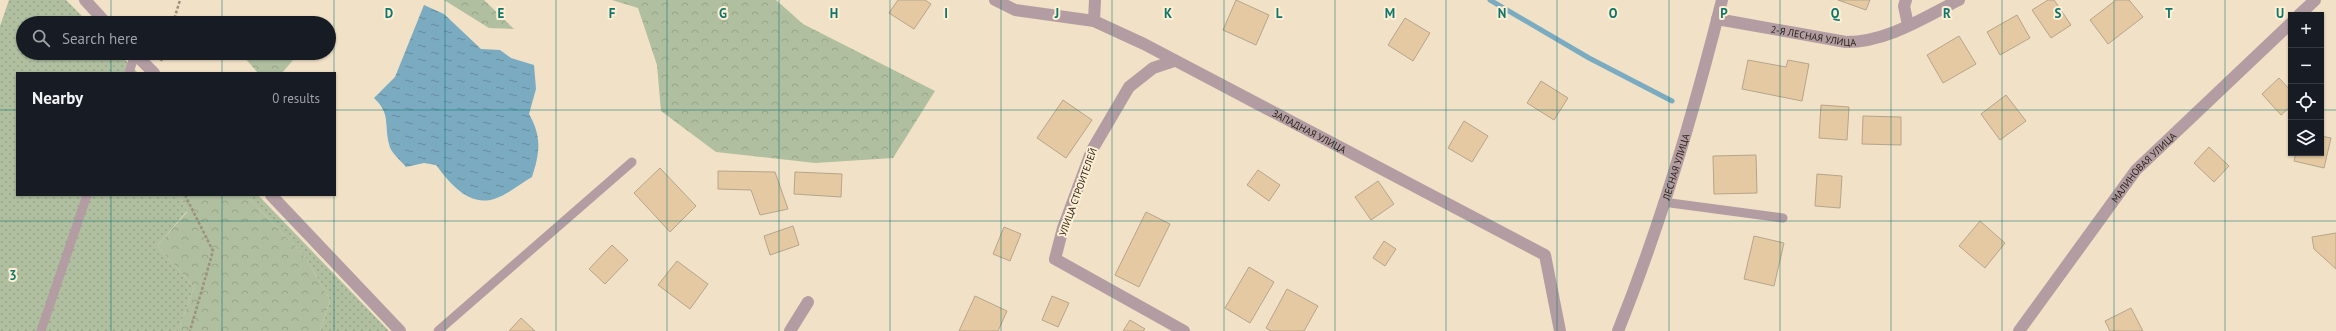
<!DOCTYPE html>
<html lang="en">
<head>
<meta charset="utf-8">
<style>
	:root { --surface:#171b24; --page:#242831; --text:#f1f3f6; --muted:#9ea1a6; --line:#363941 }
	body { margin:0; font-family:"PT Sans",sans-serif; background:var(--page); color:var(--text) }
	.controls { position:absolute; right:12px; top:12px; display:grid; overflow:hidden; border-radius:0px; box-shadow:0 1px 3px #0004 }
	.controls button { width:36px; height:36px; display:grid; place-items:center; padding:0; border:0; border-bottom:1px solid var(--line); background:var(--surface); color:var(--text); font:20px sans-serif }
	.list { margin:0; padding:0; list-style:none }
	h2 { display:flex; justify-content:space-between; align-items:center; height:52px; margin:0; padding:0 16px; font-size:17px }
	h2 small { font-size:13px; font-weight:400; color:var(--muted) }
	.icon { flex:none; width:22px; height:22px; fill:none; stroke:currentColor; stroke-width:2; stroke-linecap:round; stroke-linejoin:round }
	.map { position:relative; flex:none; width:2336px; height:331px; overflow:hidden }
	.search { position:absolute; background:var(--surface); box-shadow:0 1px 3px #0004; left:16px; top:16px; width:320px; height:44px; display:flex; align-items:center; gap:10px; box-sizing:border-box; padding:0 14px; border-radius:22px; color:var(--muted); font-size:15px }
	.panel { position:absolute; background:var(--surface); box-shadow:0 1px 3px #0004; left:16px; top:72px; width:320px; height:124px; border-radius:0px }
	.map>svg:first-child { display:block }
	.grass { fill:url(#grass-dots) }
	.forest { fill:url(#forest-crowns) }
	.water { fill:url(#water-ripples) }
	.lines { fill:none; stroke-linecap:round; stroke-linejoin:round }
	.stream { stroke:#7babc1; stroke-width:5 }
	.building { fill:#e4c9a2; stroke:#b6a58c }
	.path { stroke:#9d917d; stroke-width:2.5; stroke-dasharray:3 2; stroke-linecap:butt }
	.service { stroke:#b39da2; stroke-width:9 }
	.minor { stroke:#b39da2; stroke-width:12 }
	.grid { fill:none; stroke:#0f766e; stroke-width:1; stroke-opacity:0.55 }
	.labels { text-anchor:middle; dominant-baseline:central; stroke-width:4; stroke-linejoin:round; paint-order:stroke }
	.street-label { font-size:10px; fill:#2a241a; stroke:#feeed3 }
	.grid-label { font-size:13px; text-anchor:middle; font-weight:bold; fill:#0f766e; stroke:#feeed3; stroke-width:4; stroke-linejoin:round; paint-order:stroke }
</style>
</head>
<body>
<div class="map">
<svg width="2336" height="331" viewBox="0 0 2336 331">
	<defs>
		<pattern id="grass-dots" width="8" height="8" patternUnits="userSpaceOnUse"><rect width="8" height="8" fill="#afbf9f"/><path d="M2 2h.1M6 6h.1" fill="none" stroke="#97a488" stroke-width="1.8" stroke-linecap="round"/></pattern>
		<pattern id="forest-crowns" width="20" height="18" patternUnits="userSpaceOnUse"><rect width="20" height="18" fill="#afbf9f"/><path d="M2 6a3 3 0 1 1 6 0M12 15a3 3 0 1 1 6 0" fill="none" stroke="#97a488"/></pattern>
		<pattern id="water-ripples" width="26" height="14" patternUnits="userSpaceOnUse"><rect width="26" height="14" fill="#7babc1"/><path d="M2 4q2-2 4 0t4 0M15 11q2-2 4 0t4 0" fill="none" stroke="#658b9c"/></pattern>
	</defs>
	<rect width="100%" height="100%" fill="#f1e1c6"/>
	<!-- grass -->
	<g class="grass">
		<polygon points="9,0 66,0 89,23 23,23 23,53 118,53 138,73 17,73 17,195 180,195 187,211 157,246 194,287 178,331 0,331 0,26"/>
		<polygon points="246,195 258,195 389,331 320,331 330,300 306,258"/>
	</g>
	<!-- forest -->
	<g class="forest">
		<polygon points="444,0 484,0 514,29 489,28"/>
		<polygon points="612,0 776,0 803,24 935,91 893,158 815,163 716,152 661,111 657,65 638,8"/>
		<polygon points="246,53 299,53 282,73 258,73 243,56"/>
		<polygon points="180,195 246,195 306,258 330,300 320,331 178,331 194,287 157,246 187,212"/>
	</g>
	<!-- water -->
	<path class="water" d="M424 5 444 14 481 49 500 50 511 58 534 65 536 89 529 114C542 137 540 152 532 177 520 184 507 195 494 199 468 207 449 182 436 165L424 163 406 167C401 161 390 152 389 144 384 124 391 114 374 98L395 77Z"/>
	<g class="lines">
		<!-- stream -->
		<polyline class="stream" points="1490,0 1589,58 1672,101"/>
	</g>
	<!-- building -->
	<g class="building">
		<polygon points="898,0 925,0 931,4 914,29 889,13"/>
		<polygon points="1236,0 1269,15 1256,45 1223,30"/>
		<polygon points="1838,0 1870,0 1866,10"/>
		<polygon points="2048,0 2054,0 2071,25 2051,38 2032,10"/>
		<polygon points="2116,0 2129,0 2143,17 2108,44 2090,20"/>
		<polygon points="2017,15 2030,38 2000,55 1987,32"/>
		<polygon points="1405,18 1430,33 1413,61 1388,45"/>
		<polygon points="1959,36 1976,64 1943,83 1927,55"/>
		<polygon points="1748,60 1786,67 1788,60 1809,64 1802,101 1742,89"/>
		<polygon points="2279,78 2291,91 2291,106 2281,115 2262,94"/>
		<polygon points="1541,81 1568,98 1554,120 1527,103"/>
		<polygon points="2006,95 2026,121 2000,140 1981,114"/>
		<polygon points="1063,100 1092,120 1066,158 1037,138"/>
		<polygon points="1821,105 1849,107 1847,140 1819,138"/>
		<polygon points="1863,116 1901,117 1901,145 1862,144"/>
		<polygon points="1464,121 1488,136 1472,162 1448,148"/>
		<polygon points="2321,136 2331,138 2324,168 2294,161 2296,153 2321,153"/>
		<polygon points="2209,147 2229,166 2214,182 2194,163"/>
		<polygon points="1756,155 1757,193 1714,194 1713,156"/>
		<polygon points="660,168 696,206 670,232 634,193"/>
		<polygon points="1258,170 1280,185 1269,201 1247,185"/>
		<polygon points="718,171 775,172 788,209 760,215 751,190 718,189"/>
		<polygon points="795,172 842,174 841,197 794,194"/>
		<polygon points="1817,174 1842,176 1840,208 1815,206"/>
		<polygon points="1378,181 1394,204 1371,220 1355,197"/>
		<polygon points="1146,212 1170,224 1139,287 1115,275"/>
		<polygon points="1980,221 2005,243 1985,268 1959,246"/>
		<polygon points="793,226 799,245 770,255 764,236"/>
		<polygon points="1004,227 1021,234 1010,261 993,254"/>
		<polygon points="2336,233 2336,269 2314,249 2312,237"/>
		<polygon points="1754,236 1784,243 1774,286 1744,279"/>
		<polygon points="1384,241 1396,249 1385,266 1373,258"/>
		<polygon points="612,245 628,260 605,284 589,269"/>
		<polygon points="677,261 708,284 690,309 658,285"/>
		<polygon points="1249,267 1274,282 1250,323 1225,308"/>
		<polygon points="1287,289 1318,306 1304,331 1271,331 1266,328"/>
		<polygon points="975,296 1007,311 998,331 959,331"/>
		<polygon points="1052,296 1069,303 1058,327 1042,320"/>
		<polygon points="2131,308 2143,331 2110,331 2105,321"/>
		<polygon points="521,318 535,331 509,331"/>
		<polygon points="1130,320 1145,329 1143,331 1123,331"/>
	</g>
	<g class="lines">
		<!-- path -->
		<g class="path">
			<polyline points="173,23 180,0"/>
			<polyline points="161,61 164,53"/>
			<polyline points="185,195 213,251 190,331"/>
		</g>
		<!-- service -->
		<g class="service">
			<polyline points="129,73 135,54"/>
			<polyline points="1663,202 1783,218"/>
			<polyline points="41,331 87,195"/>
			<polyline points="438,331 632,162"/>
		</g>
		<!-- minor -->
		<g class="minor">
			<polyline points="85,0 106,23"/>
			<path id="s1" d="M995 0 1015 10 1094 21 1144 44 1545 255 1560 331"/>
			<polyline points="1906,0 1904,6 1908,25"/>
			<polyline points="2299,15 2315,0"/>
			<path id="s2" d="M1717 19 1846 42C1887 42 1923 18 1959 0"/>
			<polyline points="1094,21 1095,0"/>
			<polyline points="134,53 154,73"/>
			<polyline points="1174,61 1153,68 1129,87 1092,150 1063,228 1055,259 1184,331"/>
			<polyline points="271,195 400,331"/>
			<polyline points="790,331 808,302"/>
			<path id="s3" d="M1618 331C1661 224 1694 112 1722 0"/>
			<path id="s4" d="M2019 331 2136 170 2291 23"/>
		</g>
	</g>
	<!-- grid -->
	<path class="grid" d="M111 0V23M222 0V23M334 0V73M445 0V331M556 0V331M667 0V331M779 0V331M890 0V331M1001 0V331M1112 0V331M1224 0V331M1335 0V331M1446 0V331M1557 0V331M1669 0V331M1780 0V331M1891 0V331M2002 0V331M2114 0V331M2225 0V331M111 53V73M222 53V73M0 110H17M335 110H2291M2321 110H2336M111 195V331M222 195V331M334 195V331M0 221H2336"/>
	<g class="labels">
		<!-- street labels -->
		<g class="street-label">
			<text stroke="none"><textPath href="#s2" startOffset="98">2-Я ЛЕСНАЯ УЛИЦА</textPath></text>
			<text stroke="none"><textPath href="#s1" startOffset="344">ЗАПАДНАЯ УЛИЦА</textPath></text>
			<text stroke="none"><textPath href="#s3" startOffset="174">ЛЕСНАЯ УЛИЦА</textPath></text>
			<text stroke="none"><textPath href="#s4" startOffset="206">МАЛИНОВАЯ УЛИЦА</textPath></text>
			<text transform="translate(1078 192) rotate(-70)">УЛИЦА СТРОИТЕЛЕЙ</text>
		</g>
	</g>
	<g class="grid-label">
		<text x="389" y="18">D</text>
		<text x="501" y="18">E</text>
		<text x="612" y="18">F</text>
		<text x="723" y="18">G</text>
		<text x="834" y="18">H</text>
		<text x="946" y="18">I</text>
		<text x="1057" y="18">J</text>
		<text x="1168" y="18">K</text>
		<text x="1279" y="18">L</text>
		<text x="1390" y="18">M</text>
		<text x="1502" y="18">N</text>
		<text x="1613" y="18">O</text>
		<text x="1724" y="18">P</text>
		<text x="1835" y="18">Q</text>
		<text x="1947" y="18">R</text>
		<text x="2058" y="18">S</text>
		<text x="2169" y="18">T</text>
		<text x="2280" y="18">U</text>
		<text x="13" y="280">3</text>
	</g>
</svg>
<div class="controls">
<button>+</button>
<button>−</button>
<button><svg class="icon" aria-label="locate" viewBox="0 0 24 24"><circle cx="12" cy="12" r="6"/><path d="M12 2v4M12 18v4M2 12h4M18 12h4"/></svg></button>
<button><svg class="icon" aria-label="layers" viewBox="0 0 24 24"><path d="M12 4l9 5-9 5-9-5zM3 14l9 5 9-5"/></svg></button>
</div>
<div class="search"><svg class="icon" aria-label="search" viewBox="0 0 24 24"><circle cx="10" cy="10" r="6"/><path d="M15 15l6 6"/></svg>Search here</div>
<section class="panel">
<h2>Nearby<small>0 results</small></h2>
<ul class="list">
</ul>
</section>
</div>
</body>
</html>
